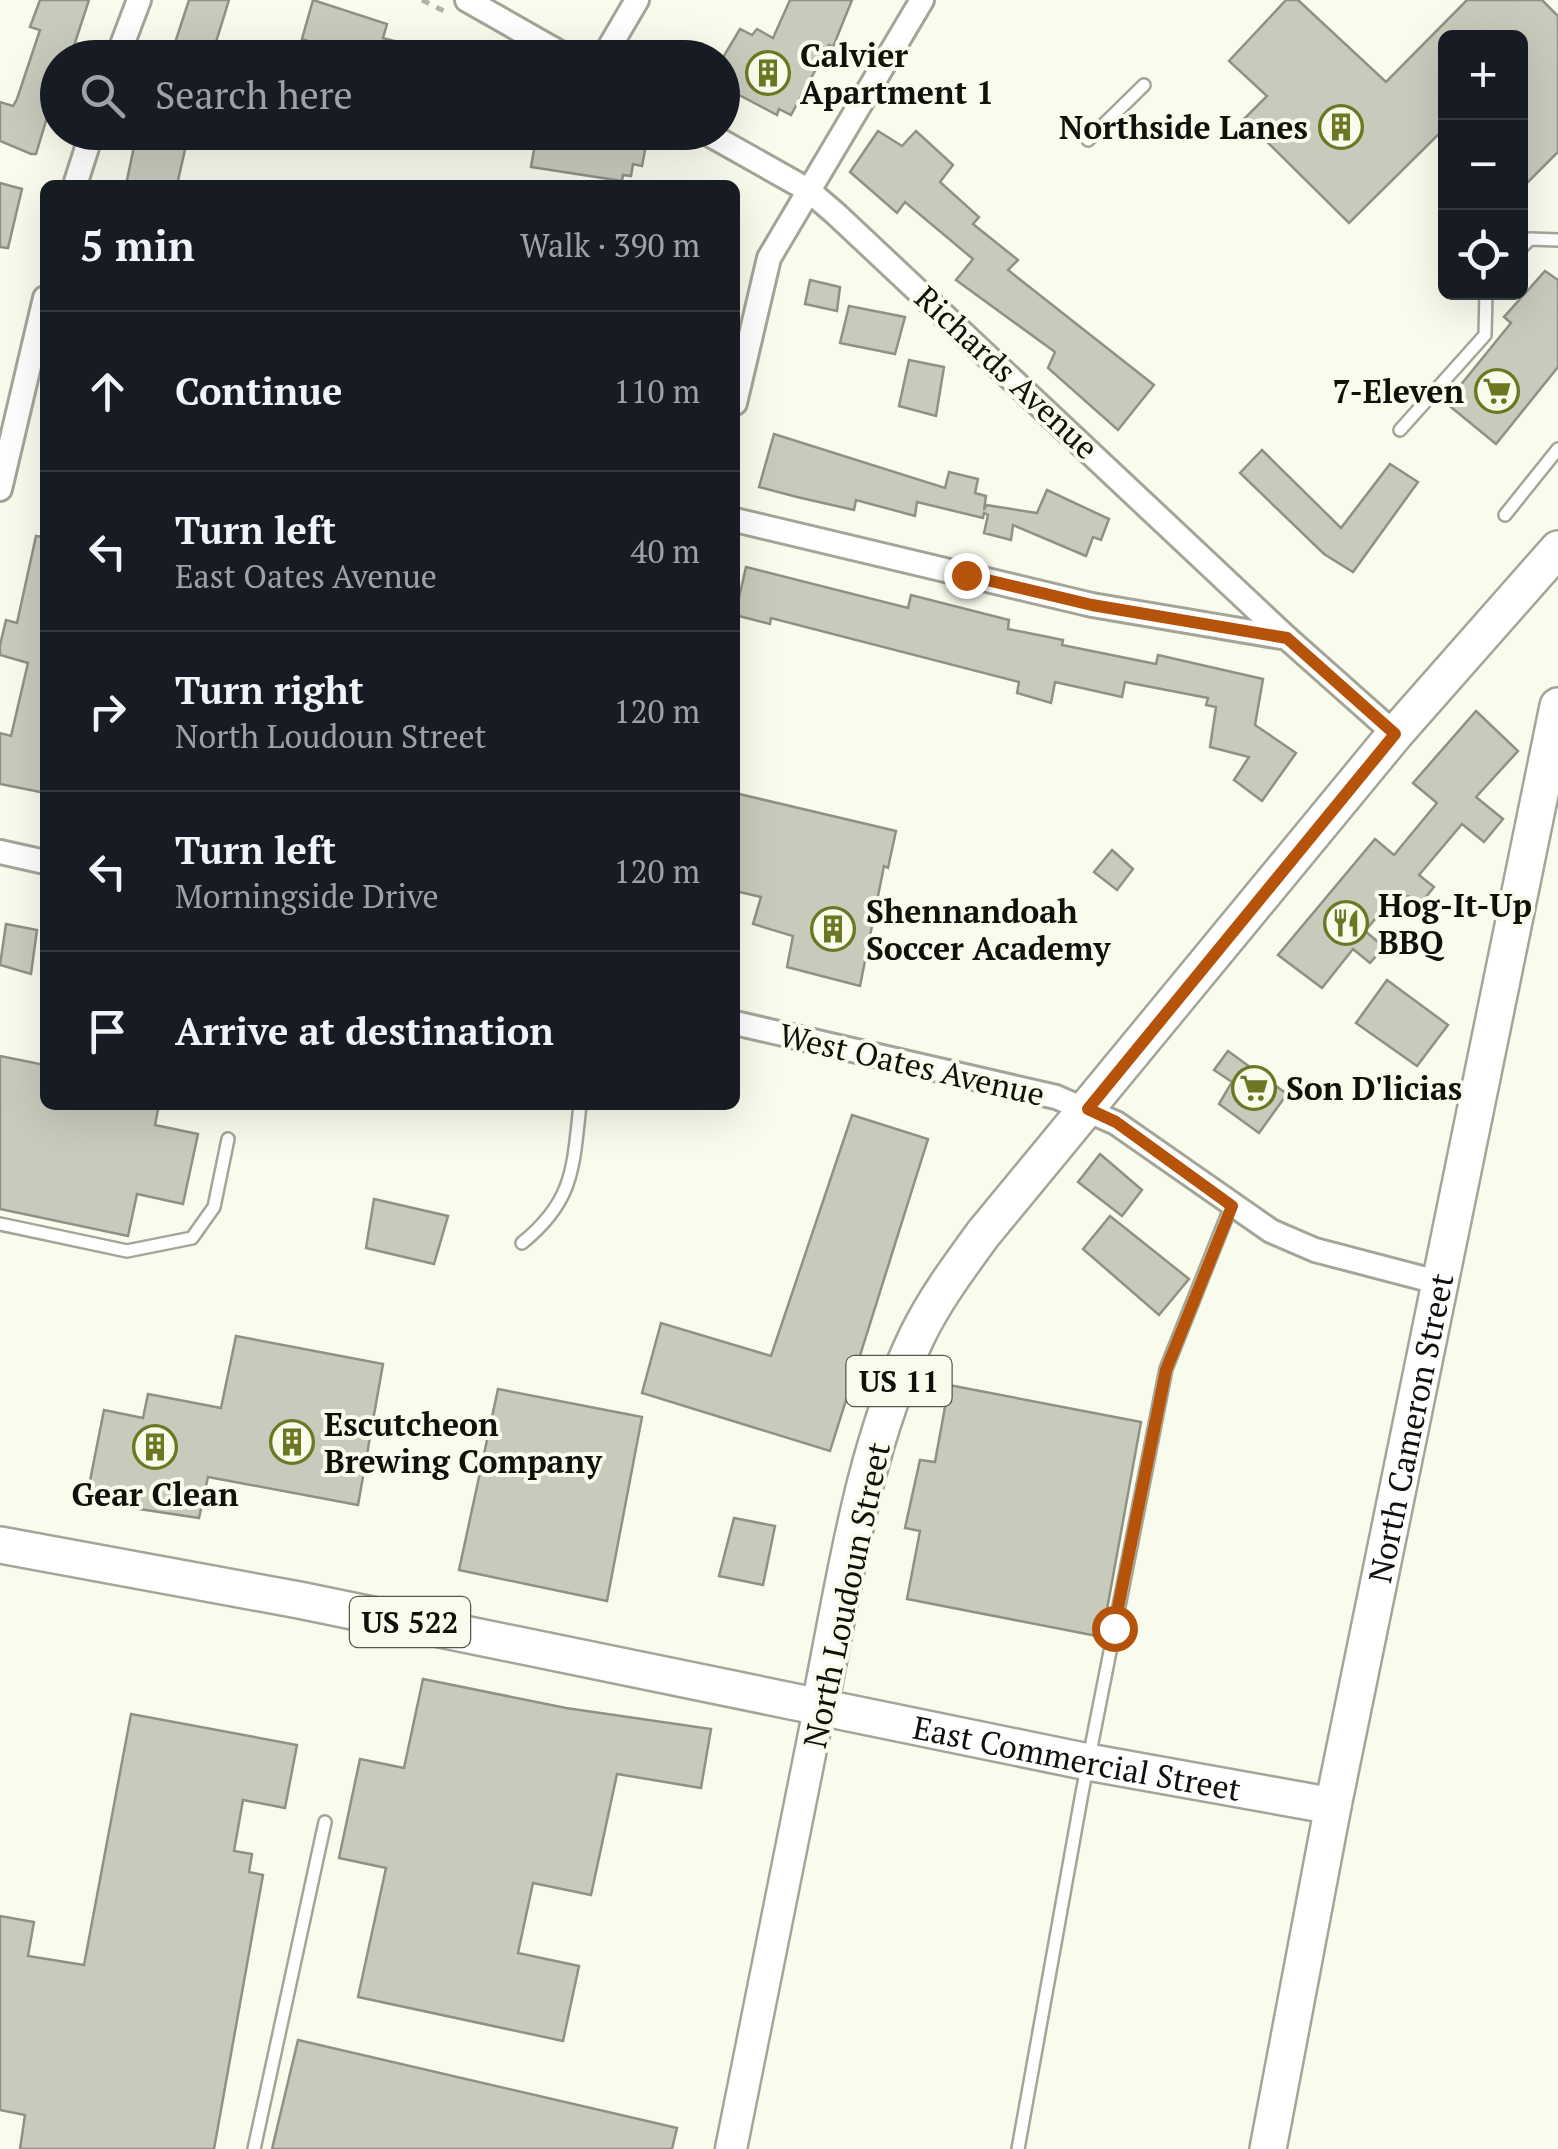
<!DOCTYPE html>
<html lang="en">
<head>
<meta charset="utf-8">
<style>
	:root { --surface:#171b24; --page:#242831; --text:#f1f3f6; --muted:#9ea1a6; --line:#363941 }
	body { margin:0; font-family:"PT Serif",serif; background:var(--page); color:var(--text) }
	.controls { position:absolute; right:30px; top:30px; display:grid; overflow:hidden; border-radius:15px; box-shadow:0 10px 40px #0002 }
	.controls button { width:90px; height:90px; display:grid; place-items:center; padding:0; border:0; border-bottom:2px solid var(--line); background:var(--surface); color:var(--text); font:50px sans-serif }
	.stop { position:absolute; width:30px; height:30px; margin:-22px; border:8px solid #b45309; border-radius:50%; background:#fff }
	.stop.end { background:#b45309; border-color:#fff; box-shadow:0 2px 10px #0008 }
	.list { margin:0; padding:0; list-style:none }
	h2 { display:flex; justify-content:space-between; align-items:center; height:130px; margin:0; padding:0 40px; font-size:42px }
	h2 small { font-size:32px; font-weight:400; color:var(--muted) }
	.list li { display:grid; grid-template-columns:65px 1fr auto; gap:30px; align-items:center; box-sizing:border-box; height:160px; padding:0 40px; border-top:2px solid var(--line) }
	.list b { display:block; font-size:38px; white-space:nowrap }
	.list p { margin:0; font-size:32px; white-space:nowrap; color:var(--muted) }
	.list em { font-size:32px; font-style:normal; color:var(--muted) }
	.icon { flex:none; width:55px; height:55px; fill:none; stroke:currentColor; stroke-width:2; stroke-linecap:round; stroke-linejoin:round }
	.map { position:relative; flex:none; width:1558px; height:2149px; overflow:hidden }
	.search { position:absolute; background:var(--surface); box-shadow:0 10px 40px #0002; left:40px; top:40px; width:700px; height:110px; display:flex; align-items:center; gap:25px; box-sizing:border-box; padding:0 35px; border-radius:55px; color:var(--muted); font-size:38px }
	.panel { position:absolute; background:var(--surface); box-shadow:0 10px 40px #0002; left:40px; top:180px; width:700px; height:930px; border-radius:15px }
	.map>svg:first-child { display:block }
	.building { fill:#c8cbbc; stroke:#8f9283; stroke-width:2.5 }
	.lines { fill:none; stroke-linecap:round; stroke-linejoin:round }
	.lane-casing { stroke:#a3a697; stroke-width:16 }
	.street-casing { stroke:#a3a697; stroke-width:28 }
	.secondary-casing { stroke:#a3a697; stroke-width:35 }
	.primary-casing { stroke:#a3a697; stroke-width:40 }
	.path { stroke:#b0b3a6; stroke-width:5; stroke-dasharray:8 8; stroke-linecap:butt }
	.lane { stroke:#fff; stroke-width:11 }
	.street { stroke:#fff; stroke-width:22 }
	.secondary { stroke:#fff; stroke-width:30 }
	.primary { stroke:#fff; stroke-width:35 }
	.route { stroke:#b45309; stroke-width:12 }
	.labels { text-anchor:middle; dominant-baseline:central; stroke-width:8; stroke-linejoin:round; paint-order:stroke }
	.shield { fill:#f9fcec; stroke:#56584e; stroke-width:2.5 }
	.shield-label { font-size:30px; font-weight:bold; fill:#10110b }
	.poi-label { font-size:32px; font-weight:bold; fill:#10110b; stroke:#f9fcec; text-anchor:start }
	.street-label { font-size:32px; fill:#10110b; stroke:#f9fcec }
</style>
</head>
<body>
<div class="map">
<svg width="1558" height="2149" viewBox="0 0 1558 2149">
	<rect width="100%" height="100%" fill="#f9fcec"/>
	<!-- building -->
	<g class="building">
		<polygon points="40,0 89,0 70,58 58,58 58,81 36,154 31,154 0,141 0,102 13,106 17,99 40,30 30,27"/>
		<polygon points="189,0 229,0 211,58 170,58"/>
		<polygon points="313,0 387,24 383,38 431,51 430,58 361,58 302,39"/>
		<polygon points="790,0 852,0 833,47 829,45 791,115 779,109 777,115 722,86 722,59 740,29 752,35 757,29 773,38"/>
		<polygon points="1286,0 1298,0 1386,82 1467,0 1542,0 1558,16 1558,152 1520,190 1520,38 1446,38 1446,127 1349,223 1244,119 1267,96 1229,61"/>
		<polygon points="878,131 902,146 916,131 953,165 940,182 979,217 973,224 1018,260 1008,270 1154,385 1118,430 1048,368 1055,352 956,280 973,259 905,202 897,213 850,172"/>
		<polygon points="137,132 189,132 177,185 126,185"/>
		<polygon points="537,132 604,132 636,140 646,145 642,166 633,164 631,176 623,175 622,181 531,167"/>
		<polygon points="0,183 22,189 8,248 0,247"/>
		<polygon points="1545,271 1558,280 1558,367 1496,444 1446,403 1511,323 1504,317"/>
		<polygon points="810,280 840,287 837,311 805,304"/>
		<polygon points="849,306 905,317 895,354 840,343"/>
		<polygon points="909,360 944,367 936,416 899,406"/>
		<polygon points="774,434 945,488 949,472 978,479 975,493 986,496 984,510 986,505 1037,513 1047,490 1109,519 1101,540 1093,537 1086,556 1013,525 1011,540 984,533 988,515 984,513 983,518 917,502 915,516 856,500 854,510 797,497 759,487"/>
		<polygon points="1262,450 1341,528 1390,464 1418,482 1353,572 1324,554 1240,473"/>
		<polygon points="36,536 45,537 45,793 0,784 0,733 11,736 28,663 0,655 0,645 6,620 17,623"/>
		<polygon points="746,567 908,608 911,595 1009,620 1008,629 1063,640 1062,645 1156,664 1158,655 1263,679 1255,725 1296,753 1262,801 1234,780 1249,757 1210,747 1216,707 1206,705 1208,698 1125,682 1122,697 1055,682 1051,703 1017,693 1019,682 771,618 770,624 735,615"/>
		<polygon points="1476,711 1518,751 1476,797 1503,819 1484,842 1462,824 1419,875 1434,887 1421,903 1408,896 1401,904 1393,898 1365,931 1384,947 1370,963 1353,949 1322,988 1278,955 1375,839 1394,855 1437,803 1413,783"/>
		<polygon points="735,793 896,831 888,868 884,866 860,986 787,967 793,936 753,924 761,897 735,891"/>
		<polygon points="1112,850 1133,869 1117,890 1094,872"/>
		<polygon points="6,924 37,930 31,974 0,965"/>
		<polygon points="1387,980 1448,1025 1417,1066 1356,1023"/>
		<polygon points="1228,1051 1287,1094 1259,1133 1219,1104 1232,1082 1214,1070"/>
		<polygon points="0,1056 45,1065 45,1105 159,1105 155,1125 198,1134 183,1204 137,1194 128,1236 0,1209"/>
		<polygon points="852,1115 928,1139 830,1451 642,1393 661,1323 771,1356"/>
		<polygon points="1100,1154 1142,1190 1122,1216 1078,1182"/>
		<polygon points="374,1199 448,1216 434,1264 366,1248"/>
		<polygon points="1110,1216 1189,1279 1159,1315 1083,1249"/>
		<polygon points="236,1336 383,1364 358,1505 208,1477 199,1518 86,1501 104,1410 143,1418 148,1394 221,1408"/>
		<polygon points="949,1385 1141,1422 1102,1637 907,1599 920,1531 905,1528 920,1460 935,1462"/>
		<polygon points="498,1389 642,1417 607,1601 459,1570"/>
		<polygon points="734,1518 775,1526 763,1585 719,1576"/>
		<polygon points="423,1679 566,1708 711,1729 701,1788 617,1774 591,1895 533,1883 518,1953 579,1966 563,2041 358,1997 386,1868 339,1858 360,1759 404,1768"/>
		<polygon points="131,1714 297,1745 285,1808 243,1800 234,1851 252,1854 249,1872 263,1875 214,2149 20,2149 25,2115 0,2110 0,1916 34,1922 28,1956 84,1965"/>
		<polygon points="298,2040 677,2128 672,2149 272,2149"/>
	</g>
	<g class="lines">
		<!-- lane casing -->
		<g class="lane-casing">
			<g id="lane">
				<polyline points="1088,140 1144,85"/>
				<polyline points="1520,249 1530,239 1558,240"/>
				<polyline points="1400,430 1485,335 1486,292"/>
				<polyline points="1505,515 1558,449"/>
				<polyline points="0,1224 127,1251 192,1238 214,1207 228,1139"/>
				<path d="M522 1243C574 1201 573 1168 580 1105"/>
				<polyline points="254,2149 325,1822"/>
				<polyline points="1018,2149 1082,1793 1166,1369 1231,1206"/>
			</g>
		</g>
		<!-- street casing -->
		<g class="street-casing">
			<g id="street">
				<polyline points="467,0 569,58"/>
				<polyline points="117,58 139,0"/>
				<polyline points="603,58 637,0"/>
				<polyline points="705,132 808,190 836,214 1287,638"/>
				<polyline points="75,185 92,132"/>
				<polyline points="735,403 769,258 922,0"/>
				<polyline points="0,489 45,298"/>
				<polyline points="735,520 1092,605 1287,638 1395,734"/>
				<polyline points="0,852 45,862"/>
				<polyline points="735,1023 1056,1097 1116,1123 1271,1231 1315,1250 1441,1283"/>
			</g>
		</g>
		<!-- secondary casing -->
		<g class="secondary-casing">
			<polyline id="secondary" points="731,2149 820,1704"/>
		</g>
		<!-- primary casing -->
		<g class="primary-casing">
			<g id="primary">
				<path id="s1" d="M0 1545 299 1600 1088 1762 1333 1806"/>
				<path d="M820 1704C845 1581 862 1451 917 1336 935 1299 959 1267 983 1234L1395 734 1558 549"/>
				<path id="s2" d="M1268 2149 1333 1806 1558 706"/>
			</g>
		</g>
		<!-- path -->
		<polyline class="path" points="422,0 446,12"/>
		<!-- lane -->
		<use href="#lane" class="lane"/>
		<!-- street -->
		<use href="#street" class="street"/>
		<!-- secondary -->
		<use href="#secondary" class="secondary"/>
		<!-- primary -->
		<use href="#primary" class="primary"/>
	</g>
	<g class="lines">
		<!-- route -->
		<polyline class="route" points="966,575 1092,605 1287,638 1395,734 1088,1109 1116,1122 1232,1206 1166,1370 1114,1628"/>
	</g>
	<!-- icons -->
	<defs>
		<g id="building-ring" transform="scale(2.25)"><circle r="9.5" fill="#f9fcec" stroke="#6d7723" stroke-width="1.5"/><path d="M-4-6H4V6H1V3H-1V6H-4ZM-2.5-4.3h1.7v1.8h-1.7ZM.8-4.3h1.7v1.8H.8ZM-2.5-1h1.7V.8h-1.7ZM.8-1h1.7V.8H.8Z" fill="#6d7723"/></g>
		<g id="supermarket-ring" transform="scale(2.25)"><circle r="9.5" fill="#f9fcec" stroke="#6d7723" stroke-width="1.5"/><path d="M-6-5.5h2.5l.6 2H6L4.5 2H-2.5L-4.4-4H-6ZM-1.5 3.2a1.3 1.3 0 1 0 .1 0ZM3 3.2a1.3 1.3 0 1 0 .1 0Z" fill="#6d7723"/></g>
		<g id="restaurant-ring" transform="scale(2.25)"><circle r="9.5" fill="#f9fcec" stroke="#6d7723" stroke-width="1.5"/><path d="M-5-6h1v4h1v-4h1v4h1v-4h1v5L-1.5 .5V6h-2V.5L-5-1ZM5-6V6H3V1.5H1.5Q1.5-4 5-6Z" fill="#6d7723"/></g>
	</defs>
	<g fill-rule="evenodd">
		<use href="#building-ring" x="768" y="73"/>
		<use href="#building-ring" x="1341" y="127"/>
		<use href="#supermarket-ring" x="1497" y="391"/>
		<use href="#restaurant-ring" x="1346" y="923"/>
		<use href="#building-ring" x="833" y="929"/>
		<use href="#supermarket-ring" x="1254" y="1088"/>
		<use href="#building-ring" x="292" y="1442"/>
		<use href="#building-ring" x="155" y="1447"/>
	</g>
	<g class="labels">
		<!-- shield labels -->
		<g class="shield">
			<rect x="846.5" y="1356" width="105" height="50" rx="8"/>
			<rect x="350" y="1597" width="120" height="50" rx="8"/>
		</g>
		<g class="shield-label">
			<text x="899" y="1381">US 11</text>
			<text x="410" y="1622">US 522</text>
		</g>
		<!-- poi labels -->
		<g class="poi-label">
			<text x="800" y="55">Calvier<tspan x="800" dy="37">Apartment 1</tspan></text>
			<text x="1308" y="127" text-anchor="end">Northside Lanes</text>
			<text x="1464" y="391" text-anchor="end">7-Eleven</text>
			<text x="1378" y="905">Hog-It-Up<tspan x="1378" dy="37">BBQ</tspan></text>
			<text x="866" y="911">Shennandoah<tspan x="866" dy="37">Soccer Academy</tspan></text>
			<text x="1286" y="1088">Son D'licias</text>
			<text x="324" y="1424">Escutcheon<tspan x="324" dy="37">Brewing Company</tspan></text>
			<text x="155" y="1494" text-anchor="middle">Gear Clean</text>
		</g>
		<!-- street labels -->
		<g class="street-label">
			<text transform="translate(1007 372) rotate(43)">Richards Avenue</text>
			<text transform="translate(912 1064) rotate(13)">West Oates Avenue</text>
			<text stroke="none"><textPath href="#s2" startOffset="735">North Cameron Street</textPath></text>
			<text transform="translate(846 1595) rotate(-78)">North Loudoun Street</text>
			<text stroke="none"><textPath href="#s1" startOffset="1098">East Commercial Street</textPath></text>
		</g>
	</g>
</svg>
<div class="controls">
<button>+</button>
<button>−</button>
<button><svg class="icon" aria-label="locate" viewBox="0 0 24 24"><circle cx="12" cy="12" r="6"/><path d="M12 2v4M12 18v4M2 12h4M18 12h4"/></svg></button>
</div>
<div class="stop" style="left:1114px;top:1628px"></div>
<div class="stop end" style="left:966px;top:575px"></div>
<div class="search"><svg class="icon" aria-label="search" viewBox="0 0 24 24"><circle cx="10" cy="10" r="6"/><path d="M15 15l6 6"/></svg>Search here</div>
<section class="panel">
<h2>5 min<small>Walk · 390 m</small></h2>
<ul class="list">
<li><svg class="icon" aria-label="ahead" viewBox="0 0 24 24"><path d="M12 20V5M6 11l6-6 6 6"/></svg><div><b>Continue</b></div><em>110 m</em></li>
<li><svg class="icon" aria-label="left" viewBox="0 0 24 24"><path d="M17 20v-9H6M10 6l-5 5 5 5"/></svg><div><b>Turn left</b><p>East Oates Avenue</p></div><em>40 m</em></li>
<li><svg class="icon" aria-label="right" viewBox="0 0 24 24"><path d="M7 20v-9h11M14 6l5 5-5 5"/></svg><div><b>Turn right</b><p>North Loudoun Street</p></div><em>120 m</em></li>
<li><svg class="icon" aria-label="left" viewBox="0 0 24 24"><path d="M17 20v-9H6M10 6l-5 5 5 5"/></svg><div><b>Turn left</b><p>Morningside Drive</p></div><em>120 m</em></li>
<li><svg class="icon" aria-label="arrive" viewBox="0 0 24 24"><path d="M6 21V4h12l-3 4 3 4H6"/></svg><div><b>Arrive at destination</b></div></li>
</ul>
</section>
</div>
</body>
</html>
